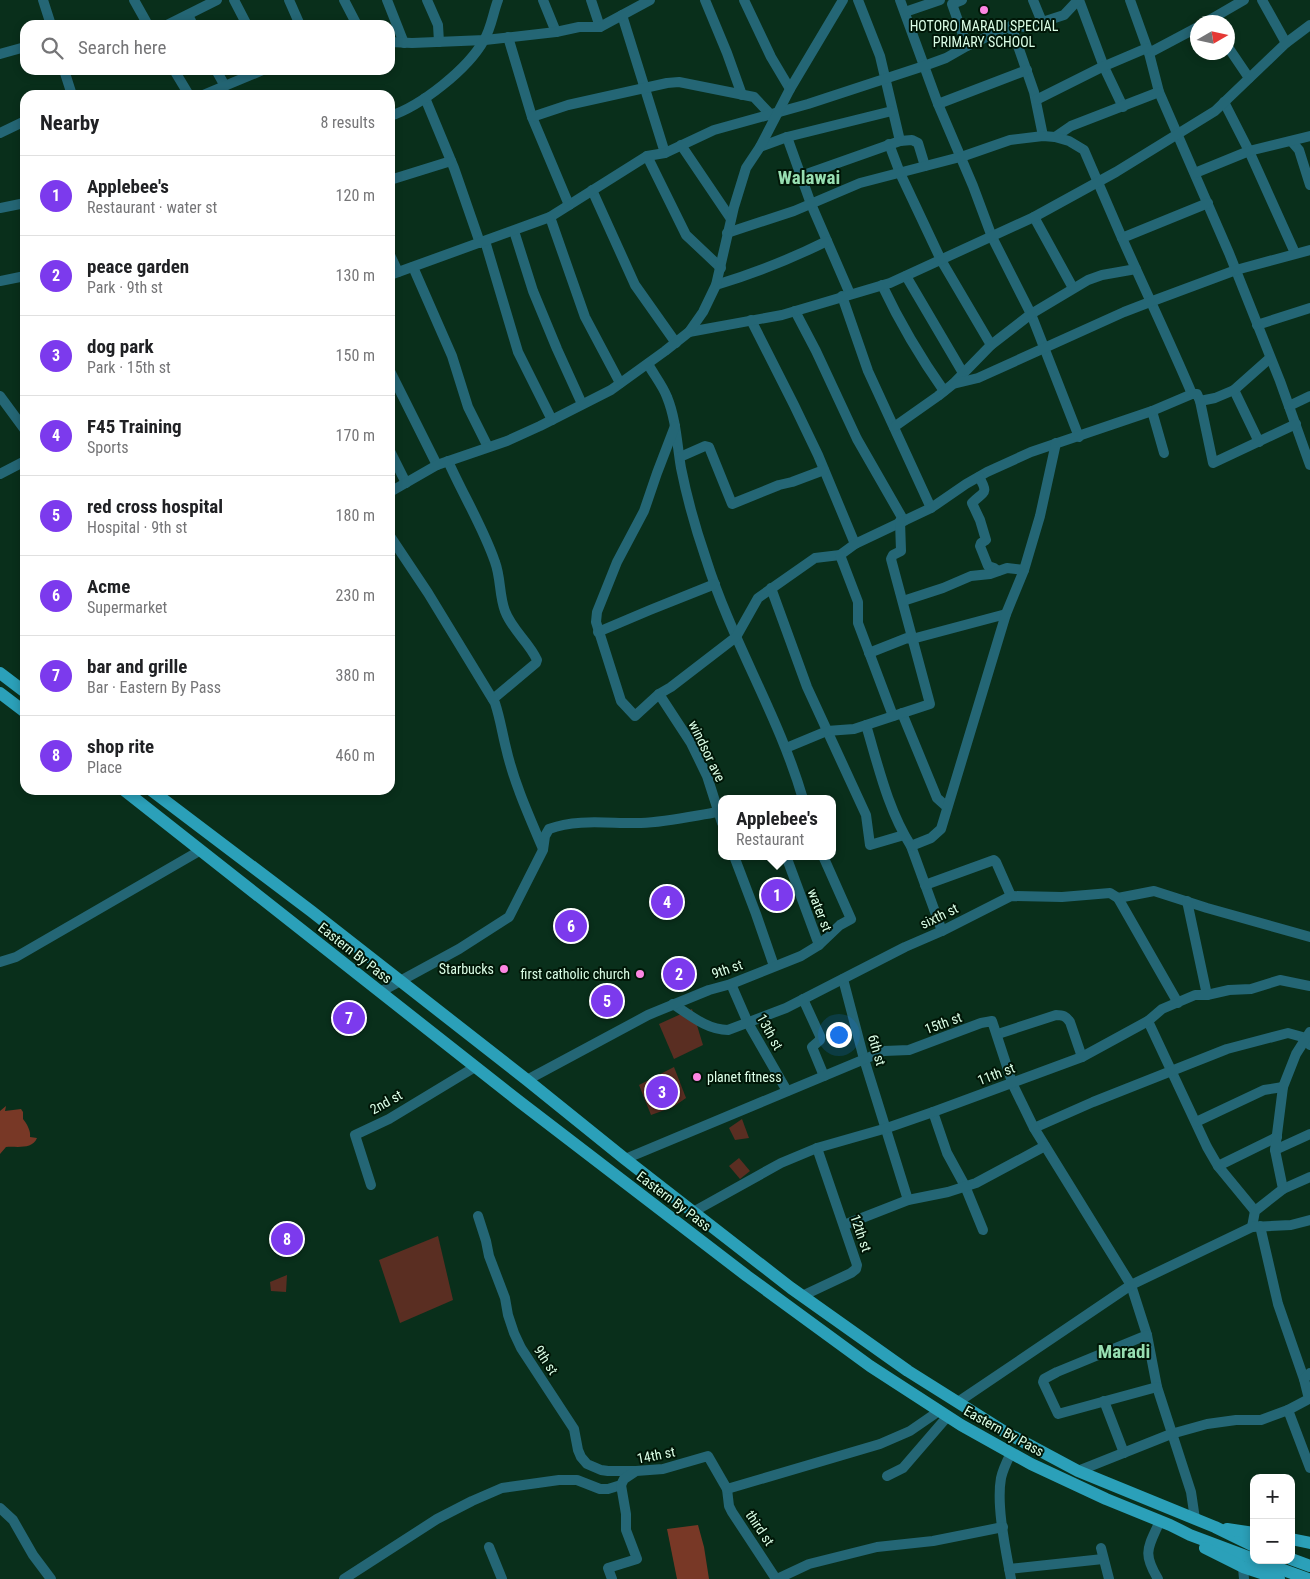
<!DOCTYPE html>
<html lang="en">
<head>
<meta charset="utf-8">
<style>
	:root { --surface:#fff; --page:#f2f2f2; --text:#202124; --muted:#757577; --line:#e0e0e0; --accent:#7c3aed }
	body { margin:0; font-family:"Roboto Condensed",sans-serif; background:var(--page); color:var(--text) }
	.controls { position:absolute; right:15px; bottom:15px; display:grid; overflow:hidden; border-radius:10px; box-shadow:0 2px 8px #0003 }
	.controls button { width:45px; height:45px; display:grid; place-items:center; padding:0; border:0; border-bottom:1px solid var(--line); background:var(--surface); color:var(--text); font:25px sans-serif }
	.compass { position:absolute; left:1190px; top:15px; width:45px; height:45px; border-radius:50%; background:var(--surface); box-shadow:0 2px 8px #0003; rotate:81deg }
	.you { position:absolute; left:838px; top:1034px; width:18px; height:18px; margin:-12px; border:4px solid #fff; border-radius:50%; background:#1a73e8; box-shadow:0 0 0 8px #1a73e833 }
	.badge { display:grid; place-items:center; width:32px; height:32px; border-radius:50%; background:var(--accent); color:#fff; font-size:16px; font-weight:700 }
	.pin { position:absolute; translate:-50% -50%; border:2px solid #fff; box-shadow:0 1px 5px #0006 }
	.popup { position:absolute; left:718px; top:795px; width:118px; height:65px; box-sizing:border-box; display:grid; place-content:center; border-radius:10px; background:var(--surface); filter:drop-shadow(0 1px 4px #0005); font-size:16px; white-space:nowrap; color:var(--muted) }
	.popup b { font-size:19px; color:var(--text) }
	.popup::after { content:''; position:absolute; left:50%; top:100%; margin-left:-10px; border:10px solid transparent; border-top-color:var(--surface) }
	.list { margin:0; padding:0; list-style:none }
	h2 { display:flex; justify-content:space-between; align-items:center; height:65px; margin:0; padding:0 20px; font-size:21px }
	h2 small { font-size:16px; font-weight:400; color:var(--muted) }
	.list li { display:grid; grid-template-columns:32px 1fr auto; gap:15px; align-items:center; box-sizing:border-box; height:80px; padding:0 20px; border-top:1px solid var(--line) }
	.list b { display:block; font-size:19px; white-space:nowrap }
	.list p { margin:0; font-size:16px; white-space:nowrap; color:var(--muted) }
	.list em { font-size:16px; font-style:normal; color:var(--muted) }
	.icon { flex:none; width:28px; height:28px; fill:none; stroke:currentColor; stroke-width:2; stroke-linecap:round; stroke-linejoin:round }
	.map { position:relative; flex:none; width:1310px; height:1579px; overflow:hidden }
	.search { position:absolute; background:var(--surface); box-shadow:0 2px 8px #0003; left:20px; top:20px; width:375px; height:55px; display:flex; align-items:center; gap:12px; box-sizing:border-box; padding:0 18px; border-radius:15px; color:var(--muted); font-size:19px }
	.panel { position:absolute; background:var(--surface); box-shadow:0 2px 8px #0003; left:20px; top:90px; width:375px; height:705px; border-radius:15px }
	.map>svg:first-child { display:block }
	.green { fill:#5a2e22 }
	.forest { fill:#783826 }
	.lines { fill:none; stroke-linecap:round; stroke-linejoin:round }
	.minor { stroke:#246675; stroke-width:10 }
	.major { stroke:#2ba0b9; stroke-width:12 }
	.poi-dot { fill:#fd86e3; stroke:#001607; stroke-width:2 }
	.labels { text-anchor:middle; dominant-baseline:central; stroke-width:4; stroke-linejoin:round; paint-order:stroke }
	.poi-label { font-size:14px; fill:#dbfee7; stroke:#001607; text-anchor:end }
	.street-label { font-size:14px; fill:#dbfee7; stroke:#001607 }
	.district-label { font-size:19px; font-weight:bold; fill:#97deb1; stroke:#001607 }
</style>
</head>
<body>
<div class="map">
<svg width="1310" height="1579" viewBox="0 0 1310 1579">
	<rect width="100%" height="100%" fill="#092f1b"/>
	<!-- green -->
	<g class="green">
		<polygon points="685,959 694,979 673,989 664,969"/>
		<polygon points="692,1009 703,1045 674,1059 659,1024"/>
		<polygon points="674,1067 686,1098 673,1107 651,1115 639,1085"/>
		<polygon points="742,1119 749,1138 735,1140 729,1128"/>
		<polygon points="739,1158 750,1171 740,1179 729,1166"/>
		<polygon points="438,1236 453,1300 400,1323 379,1260"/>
		<polygon points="287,1275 286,1292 271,1291 270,1282"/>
	</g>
	<!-- forest -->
	<g class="forest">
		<path d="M6 1106 5 1111 21 1109 23 1112V1119C27 1124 31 1131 30 1137L37 1138C32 1150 17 1146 6 1147L0 1154V1111Z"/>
		<polygon points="698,1525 704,1547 709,1579 677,1579 667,1529"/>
	</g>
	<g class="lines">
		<!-- minor -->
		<g class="minor">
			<polyline points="43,0 51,25"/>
			<polyline points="134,0 148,25"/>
			<polyline points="234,0 247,25"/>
			<polyline points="289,0 300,25"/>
			<polyline points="344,0 357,25"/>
			<polyline points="387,0 404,43"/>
			<polyline points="427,0 438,25 439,42"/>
			<polyline points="543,0 556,32"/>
			<polyline points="591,0 600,27"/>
			<polyline points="705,0 727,53 742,95"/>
			<polyline points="744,0 771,57 790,89"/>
			<polyline points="858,0 880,56 900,141"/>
			<polyline points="900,0 938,104 973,186 992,237 1031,314 1079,437"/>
			<polyline points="962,0 952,4 967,46"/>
			<polyline points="1033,0 1042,22"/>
			<polyline points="1079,0 1104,67 1123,107"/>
			<polyline points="1130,0 1149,53 1159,92 1229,253 1280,381 1310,465"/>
			<polyline points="1262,0 1286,43"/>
			<polyline points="905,12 940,0"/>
			<polyline points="188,15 193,25"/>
			<polyline points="622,15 665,153"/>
			<polyline points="1206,22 1244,0"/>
			<polyline points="167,25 217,0"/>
			<polyline points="1011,26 1034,92 1043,136"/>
			<polyline points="508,37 532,117 569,205"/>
			<polyline points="390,42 412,43 485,40 556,32 579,27 600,27 650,0"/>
			<polyline points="1228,47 1249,78"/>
			<polyline points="1149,53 1198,27"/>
			<polyline points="0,54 25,47"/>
			<polyline points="64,70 72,95"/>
			<polyline points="174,70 189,95"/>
			<polyline points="216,70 225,86"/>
			<polyline points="203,95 263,70"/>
			<polyline points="425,98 454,168 480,243"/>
			<polyline points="1036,100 1100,68 1147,48"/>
			<polyline points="1224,102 1249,151 1295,253"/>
			<polyline points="938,104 1027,70"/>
			<path d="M390 116C421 106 468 69 484 40 491 29 493 13 498 0"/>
			<polyline points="532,117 568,105 667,83 679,82 754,97 770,114"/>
			<polyline points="0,133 25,121"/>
			<polyline points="787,137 811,204 850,294"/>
			<polyline points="1055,137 1071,126 1159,92"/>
			<polyline points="1292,142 1299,150 1310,185"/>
			<polyline points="889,144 900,173 941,260 991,345"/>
			<polyline points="681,145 731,219"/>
			<polyline points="760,147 787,137 892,111"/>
			<polyline points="647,156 686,235 721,268"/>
			<polyline points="1195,173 1249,151 1310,136"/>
			<polyline points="801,176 900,141 912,140 918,143 925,166"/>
			<polyline points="390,180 451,161"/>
			<polyline points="592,190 635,285 676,343"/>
			<polyline points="0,208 25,203"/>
			<polyline points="550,217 585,317 620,383"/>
			<polyline points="1034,217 1073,288"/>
			<polyline points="514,231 533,291 557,349 582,404"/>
			<polyline points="727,233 794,211 860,183 964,156 1010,140 1043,136 1055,137 1069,141 1084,150 1122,238"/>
			<polyline points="485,241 518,352 552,420"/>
			<polyline points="390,255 398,272"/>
			<polyline points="413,267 452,356 468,407 488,447"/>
			<polyline points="390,275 550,217 647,156 665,153 714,130 808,104 924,66 946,58 967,46 1011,26 1027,27 1064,15 1078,0"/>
			<polyline points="906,276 963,373"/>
			<polyline points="0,281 25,276"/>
			<path d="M716 285C755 273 791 259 827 241"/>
			<path d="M882 285C900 323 920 357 944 391"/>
			<polyline points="842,296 868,371 931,508"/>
			<polyline points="795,311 816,351 857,439 904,521"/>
			<polyline points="751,320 794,405 818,455 855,544"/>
			<polyline points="1257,325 1310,308"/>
			<polyline points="689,332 782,315 890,283 1034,217 1116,172 1215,111 1286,43 1310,25"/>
			<path d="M648 364C654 375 663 386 667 397 676 419 677 444 681 468 687 498 696 530 706 559 732 642 779 716 803 799"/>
			<polyline points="390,371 437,465"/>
			<polyline points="953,384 991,345 1031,314 1088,280 1102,275 1136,269"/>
			<polyline points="1234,390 1259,442"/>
			<path d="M1192 394C1170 342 1145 290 1122 238L1208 203"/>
			<polyline points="0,396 25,430"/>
			<polyline points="1200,401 1215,398 1234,390 1270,358"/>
			<polyline points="1289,406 1310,396"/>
			<polyline points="1152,411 1164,453"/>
			<polyline points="675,426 657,473 644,511 617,562 597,612 596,622 621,701 635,716 659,694 671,687 736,637 758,598 815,558 840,555 855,544 931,508 966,484 987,472 1031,452 1152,411 1192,394 1197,394 1200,401 1213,463 1296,424"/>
			<polyline points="894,427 938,396 953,384 978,378 1124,312 1150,302 1236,270 1310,250"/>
			<polyline points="390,451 406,483"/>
			<polyline points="680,457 705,446 709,447 732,504 779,485 792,482 824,470"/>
			<path d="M448 461C463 495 483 527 495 562 501 578 499 595 505 611 512 630 529 642 537 660L536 663 493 699"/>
			<polyline points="0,474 25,461"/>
			<path d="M979 477C989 494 984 491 972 503L980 520 986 540 981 543 980 546 988 566 994 568 998 571"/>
			<polyline points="390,492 437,465 507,441 540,426 611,390 665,351 689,332 703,312 716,285 734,207 746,168 760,147 790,89 843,0"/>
			<path d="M390 536 428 593 495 703C500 718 502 732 506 748 514 783 529 816 543 849"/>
			<polyline points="840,555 858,602 858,623 893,716"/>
			<polyline points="771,588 807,687 866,815 870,845 904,835"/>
			<polyline points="903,601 943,588 971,576 990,574 1007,568 1024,570"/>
			<polyline points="598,632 650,610 715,584"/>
			<polyline points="869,653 907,638 912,639 1006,614"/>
			<polyline points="659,694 691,743 707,776 722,823"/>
			<polyline points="902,713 937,798 947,807"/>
			<path d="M866 725C878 765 888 810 911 846L942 931"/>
			<path d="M786 748 827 731 854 729 930 704C917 656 904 608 891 559L893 555 901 551 900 521"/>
			<polyline points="911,846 931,838 941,829 1006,614 1024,570 1040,516 1056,443"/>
			<polyline points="734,856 756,914 774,966"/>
			<polyline points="786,856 819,945"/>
			<polyline points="925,885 994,860 996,862 1011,896"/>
			<polyline points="1118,898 1154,891 1207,908 1310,937"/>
			<polyline points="1187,901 1207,995"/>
			<polyline points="0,962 16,957 201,850"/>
			<polyline points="843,979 864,1059 908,1200"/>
			<polyline points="731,984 748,1023 787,1091"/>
			<path d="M380 992 459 949 509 917 543 850 545 836 549 829C578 818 611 824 641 823 667 822 693 816 718 812"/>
			<polyline points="803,999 820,1036 820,1040 812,1047 824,1076"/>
			<path d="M673 1004C690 1015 707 1030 728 1030L786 1008 905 947 942 931 1011 896 1062 897 1110 893 1118 898 1178 1003"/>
			<polyline points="1148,1021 1207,1147 1218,1166 1255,1211"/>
			<path d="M998 1034 1056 1015C1063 1015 1066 1016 1070 1022L1082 1057"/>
			<polyline points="527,1080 648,1015 709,990 731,984 801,956 819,945 840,925 851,919 823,856"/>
			<polyline points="933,1112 947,1153 965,1186 983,1230"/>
			<polyline points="1196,1122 1264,1090 1283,1087"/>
			<polyline points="1034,1128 1093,1102 1227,1049 1288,1033 1306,1038 1310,1045"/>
			<polyline points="1275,1150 1310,1134"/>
			<polyline points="625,1159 884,1051 909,1050 981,1023 992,1021 1013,1085 1034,1128 1131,1285 1147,1335 1157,1387 1191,1492 1195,1519"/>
			<polyline points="1218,1166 1277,1137"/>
			<polyline points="371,1185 355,1135 389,1119 475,1067"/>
			<polyline points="1283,1189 1310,1177"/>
			<polyline points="693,1212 781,1163 817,1148 887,1128 933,1112 1082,1057 1148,1021 1162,1009 1195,995 1207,995 1229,990 1251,989 1280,980 1310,986"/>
			<polyline points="478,1216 486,1241 489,1256 505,1298 508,1315 514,1333 521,1348 574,1429 578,1450 581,1457 587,1464 601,1470 608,1471 636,1471"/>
			<polyline points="844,1225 908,1200 948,1192 976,1183 1045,1146"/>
			<polyline points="1260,1226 1278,1304 1304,1379"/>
			<polyline points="1252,1227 1255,1211 1283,1189 1275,1150 1283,1087 1296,1054 1310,1032"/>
			<polyline points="802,1296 851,1273 856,1269 857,1265 817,1148"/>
			<polyline points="1147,1335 1057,1372 1044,1379 1043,1382 1058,1414 1157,1387"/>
			<polyline points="1104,1401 1124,1453"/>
			<polyline points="958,1402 1131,1285 1252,1227 1291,1225 1310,1220"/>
			<polyline points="1288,1410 1310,1468"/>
			<path d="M1011 1453C1007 1461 1003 1469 1001 1478 996 1506 1006 1551 1011 1579"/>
			<polyline points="1078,1471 1171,1434 1207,1424 1236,1420 1261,1420 1288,1410 1309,1399 1304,1379 1310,1373"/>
			<polyline points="887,1476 903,1468 947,1417"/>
			<polyline points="727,1489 729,1506 732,1512 776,1579"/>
			<polyline points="0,1508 13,1520 33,1555 51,1579"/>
			<polyline points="489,1547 502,1579"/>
			<polyline points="1101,1548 1109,1579"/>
			<polyline points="1243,1567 1244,1579"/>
			<polyline points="1009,1569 1103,1559"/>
			<polyline points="344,1579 437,1519 472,1501 502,1488 559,1480 577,1480 600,1489 608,1489 621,1485 624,1479 636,1471 663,1469 708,1456 727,1489 880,1444 910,1431 939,1411"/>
			<polyline points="612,1579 608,1568 637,1559 626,1530 626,1514 621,1485"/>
			<polyline points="777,1579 809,1564 877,1547 933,1541 1003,1527"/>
			<path d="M1158 1579C1142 1552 1148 1548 1160 1521"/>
		</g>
		<!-- major -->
		<g class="major">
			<polyline points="0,673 25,692"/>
			<polyline points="0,693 25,712"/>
			<polyline points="124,790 520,1102 747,1276 870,1366 961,1425 1031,1464 1106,1499 1170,1525 1190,1535 1254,1559"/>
			<polyline points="151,790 311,911 527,1080 625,1159 791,1288 908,1371 1005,1432 1078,1471 1215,1527 1254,1546"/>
			<polyline points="1227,1529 1254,1533"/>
			<polyline points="1291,1539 1310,1543"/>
			<polyline points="1205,1548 1243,1567 1279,1579"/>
			<polyline points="1291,1559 1310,1566"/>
			<polyline points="1256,1560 1308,1579"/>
		</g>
	</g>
	<!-- markers -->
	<g class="poi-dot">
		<circle cx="984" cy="10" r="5"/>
		<circle cx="504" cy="969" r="5"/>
		<circle cx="640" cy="974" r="5"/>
		<circle cx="697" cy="1077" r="5"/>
	</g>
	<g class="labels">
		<!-- poi labels -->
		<g class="poi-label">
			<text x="984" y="26" text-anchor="middle">HOTORO MARADI SPECIAL<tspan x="984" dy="16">PRIMARY SCHOOL</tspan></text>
			<text x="494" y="969">Starbucks</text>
			<text x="630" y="974">first catholic church</text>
			<text x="707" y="1077" text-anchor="start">planet fitness</text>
		</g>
		<!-- street labels -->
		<g class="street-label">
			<text transform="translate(707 751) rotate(64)">windsor ave</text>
			<text transform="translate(820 910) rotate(69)">water st</text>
			<text transform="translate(939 916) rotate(-26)">sixth st</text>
			<text transform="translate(355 953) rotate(38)">Eastern By Pass</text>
			<text transform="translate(727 969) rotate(-19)">9th st</text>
			<text transform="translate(943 1023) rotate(-20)">15th st</text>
			<text transform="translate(770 1032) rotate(61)">13th st</text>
			<text transform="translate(877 1050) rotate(74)">6th st</text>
			<text transform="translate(996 1074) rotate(-21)">11th st</text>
			<text transform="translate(386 1102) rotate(-29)">2nd st</text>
			<text transform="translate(674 1201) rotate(37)">Eastern By Pass</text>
			<text transform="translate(861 1233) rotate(71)">12th st</text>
			<text transform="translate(546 1360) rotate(57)">9th st</text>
			<text transform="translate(1004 1431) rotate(29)">Eastern By Pass</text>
			<text transform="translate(656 1455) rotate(-11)">14th st</text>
			<text transform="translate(760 1528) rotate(56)">third st</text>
		</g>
		<!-- district labels -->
		<g class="district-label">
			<text x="809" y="177">Walawai</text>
			<text x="1124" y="1351">Maradi</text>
		</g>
	</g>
</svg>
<div class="controls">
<button>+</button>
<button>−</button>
</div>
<svg class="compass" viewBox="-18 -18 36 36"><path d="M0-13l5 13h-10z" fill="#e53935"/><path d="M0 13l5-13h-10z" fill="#757577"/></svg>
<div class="you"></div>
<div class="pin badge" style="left:777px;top:895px">1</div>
<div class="popup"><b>Applebee's</b>Restaurant</div>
<div class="pin badge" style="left:679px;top:974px">2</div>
<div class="pin badge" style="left:662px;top:1092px">3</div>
<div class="pin badge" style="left:667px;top:902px">4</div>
<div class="pin badge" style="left:607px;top:1001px">5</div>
<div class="pin badge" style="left:571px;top:926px">6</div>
<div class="pin badge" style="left:349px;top:1018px">7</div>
<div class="pin badge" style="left:287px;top:1239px">8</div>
<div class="search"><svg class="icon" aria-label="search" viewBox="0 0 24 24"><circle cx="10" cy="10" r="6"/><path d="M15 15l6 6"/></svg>Search here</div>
<section class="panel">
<h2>Nearby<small>8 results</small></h2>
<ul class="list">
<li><span class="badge">1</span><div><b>Applebee's</b><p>Restaurant · water st</p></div><em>120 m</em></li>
<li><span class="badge">2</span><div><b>peace garden</b><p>Park · 9th st</p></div><em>130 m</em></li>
<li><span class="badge">3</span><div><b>dog park</b><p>Park · 15th st</p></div><em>150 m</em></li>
<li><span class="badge">4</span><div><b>F45 Training</b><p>Sports</p></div><em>170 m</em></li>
<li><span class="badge">5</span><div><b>red cross hospital</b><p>Hospital · 9th st</p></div><em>180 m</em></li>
<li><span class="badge">6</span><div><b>Acme</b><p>Supermarket</p></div><em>230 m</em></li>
<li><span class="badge">7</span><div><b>bar and grille</b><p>Bar · Eastern By Pass</p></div><em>380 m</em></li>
<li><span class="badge">8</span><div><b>shop rite</b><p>Place</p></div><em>460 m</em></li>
</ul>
</section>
</div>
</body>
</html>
